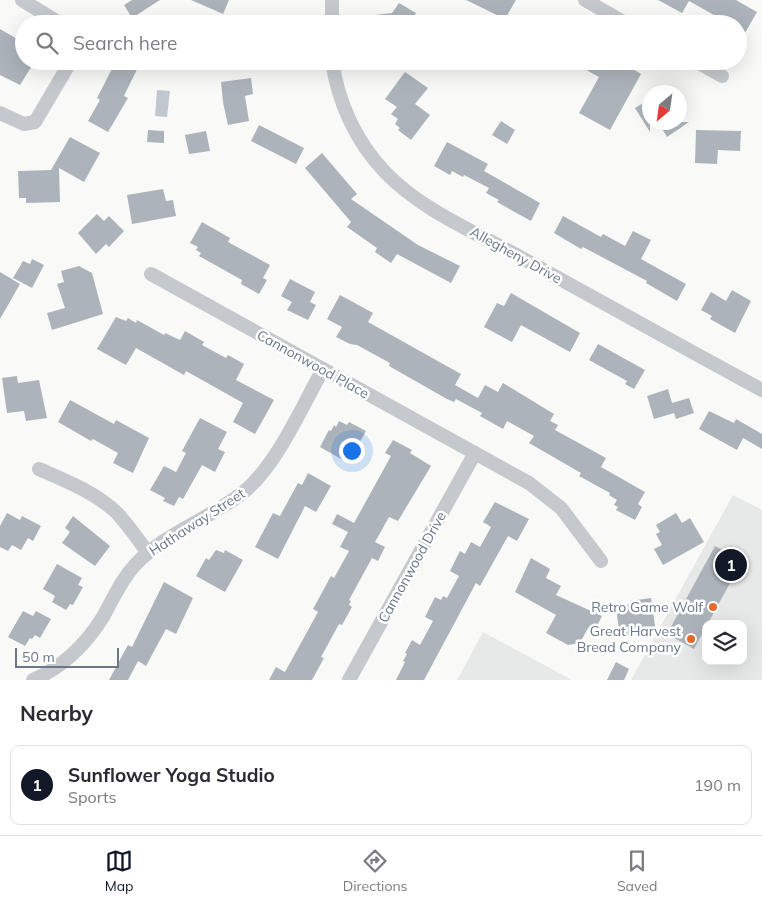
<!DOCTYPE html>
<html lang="en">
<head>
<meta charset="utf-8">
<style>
	:root { --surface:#fff; --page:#f7f7f7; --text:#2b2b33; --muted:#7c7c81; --line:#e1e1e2; --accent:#111827 }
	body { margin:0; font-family:Mulish,sans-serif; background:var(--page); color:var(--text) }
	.controls { position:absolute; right:15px; bottom:15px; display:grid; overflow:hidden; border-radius:10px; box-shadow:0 5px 20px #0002 }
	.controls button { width:45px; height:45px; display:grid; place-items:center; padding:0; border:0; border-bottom:1px solid var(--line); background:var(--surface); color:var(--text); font:25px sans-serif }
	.compass { position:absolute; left:642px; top:85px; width:45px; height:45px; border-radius:50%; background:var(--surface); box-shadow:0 5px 20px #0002; rotate:209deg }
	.scale { position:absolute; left:15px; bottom:12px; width:104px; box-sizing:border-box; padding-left:5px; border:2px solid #697788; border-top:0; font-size:14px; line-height:18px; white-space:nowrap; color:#697788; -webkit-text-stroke:4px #fff; paint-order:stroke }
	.you { position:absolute; left:351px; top:450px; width:18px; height:18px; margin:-12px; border:4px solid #fff; border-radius:50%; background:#1a73e8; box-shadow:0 0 0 8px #1a73e833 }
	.badge { display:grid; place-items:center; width:32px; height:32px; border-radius:50%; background:var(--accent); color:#fff; font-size:16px; font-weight:700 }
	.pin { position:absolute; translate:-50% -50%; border:2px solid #fff; box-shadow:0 1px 5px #0006 }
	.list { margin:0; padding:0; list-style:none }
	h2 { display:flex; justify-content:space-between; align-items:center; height:65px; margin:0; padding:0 20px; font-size:21px }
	h2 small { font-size:16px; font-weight:400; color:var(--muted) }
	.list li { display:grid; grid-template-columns:32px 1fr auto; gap:15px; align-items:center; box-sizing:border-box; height:80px; margin:0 10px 10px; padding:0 10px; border:1px solid var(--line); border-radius:10px }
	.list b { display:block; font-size:19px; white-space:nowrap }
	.list p { margin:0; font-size:16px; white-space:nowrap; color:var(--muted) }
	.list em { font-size:16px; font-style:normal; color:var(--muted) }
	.icon { flex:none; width:28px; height:28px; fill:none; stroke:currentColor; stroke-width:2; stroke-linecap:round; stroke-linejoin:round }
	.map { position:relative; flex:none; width:762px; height:680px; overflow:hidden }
	.search { position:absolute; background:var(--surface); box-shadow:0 5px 20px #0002; left:15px; right:15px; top:15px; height:55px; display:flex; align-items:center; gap:12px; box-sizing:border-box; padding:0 18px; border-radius:28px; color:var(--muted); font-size:19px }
	.sheet { height:155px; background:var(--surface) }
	nav { display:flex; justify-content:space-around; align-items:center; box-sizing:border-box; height:70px; border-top:1px solid var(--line); background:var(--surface); font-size:14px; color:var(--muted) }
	nav a { display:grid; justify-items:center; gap:2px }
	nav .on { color:var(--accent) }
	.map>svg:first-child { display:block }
	.built { fill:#e7e9e8; fill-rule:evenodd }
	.water { fill:#bfc8ce }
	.building { fill:#acb3ba }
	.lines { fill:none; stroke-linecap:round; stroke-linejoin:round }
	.street { stroke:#c5c8cc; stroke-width:14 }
	.poi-dot { fill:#e46b2d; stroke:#fff; stroke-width:2 }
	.labels { text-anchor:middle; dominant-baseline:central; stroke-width:5; stroke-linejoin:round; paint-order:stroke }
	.street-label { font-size:14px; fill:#697788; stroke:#fff }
	.poi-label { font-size:14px; fill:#697788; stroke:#fff; text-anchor:end }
</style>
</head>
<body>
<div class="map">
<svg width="762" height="680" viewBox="0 0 762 680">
	<rect width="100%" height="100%" fill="#f9faf7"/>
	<!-- built -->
	<g class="built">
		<path d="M733 495 762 510V680H631ZM706 624H743V661H706Z"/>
		<polygon points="483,632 572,680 457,680"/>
	</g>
	<!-- water -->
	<polygon class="water" points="157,90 170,91 167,117 155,116"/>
	<!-- building -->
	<g class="building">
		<polygon points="132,0 160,0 132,18 124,5"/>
		<polygon points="191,0 229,0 223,14"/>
		<polygon points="466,0 516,0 505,19"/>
		<polygon points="658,0 736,0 757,12 738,45 738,24 730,24 689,1 682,13"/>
		<polygon points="399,3 416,13 409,24 368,24 367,16 392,13"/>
		<polygon points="0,29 24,43 24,61 35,61 20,85 0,75"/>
		<polygon points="116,61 141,61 124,96 128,98 108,132 88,121 100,100 97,98"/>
		<polygon points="570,61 630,61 628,66 641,74 610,130 579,113 599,77"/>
		<polygon points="405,72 428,88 415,104 430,115 411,140 398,130 400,128 395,124 398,119 391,114 397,107 385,99"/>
		<polygon points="251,78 253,94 245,96 249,121 228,125 223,102 221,82"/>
		<polygon points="650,99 650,132 635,108"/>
		<polygon points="501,121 515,130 507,144 492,135"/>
		<polygon points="658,122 689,122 667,137"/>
		<polygon points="259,125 304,148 296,164 251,141"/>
		<polygon points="148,130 164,131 164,143 147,142"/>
		<polygon points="696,130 741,131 740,151 718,150 717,164 695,163"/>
		<polygon points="206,131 210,151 189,154 185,135"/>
		<polygon points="70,137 100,153 84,182 59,168 60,202 26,203 26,198 19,198 18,171 51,170"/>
		<polygon points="447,142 488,164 484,171 540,203 531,221 497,202 499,200 486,193 489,188 464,175 463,177 452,171 450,175 434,166"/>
		<polygon points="322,153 357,194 351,199 418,245 460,266 451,283 397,254 391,263 375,252 377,248 347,227 351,222 305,168"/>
		<polygon points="163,189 166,201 173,200 176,216 132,224 127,195"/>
		<polygon points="97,214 104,221 109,216 124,231 109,247 106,244 96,254 78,233"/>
		<polygon points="563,216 601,237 603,234 625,246 633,231 651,240 641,259 686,284 677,301 646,283 647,281 583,247 581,249 554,233"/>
		<polygon points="202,222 230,238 228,242 270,265 263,278 267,280 259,294 241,284 242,280 199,256 201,253 196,250 198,247 190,243"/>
		<polygon points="32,259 44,265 32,288 13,278 23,261 30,264"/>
		<polygon points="79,266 92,273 103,314 52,330 47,313 65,308 57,284 64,282 61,271"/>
		<polygon points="0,272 20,284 0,319"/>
		<polygon points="290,279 315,292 310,302 316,305 308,320 287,310 292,302 281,296"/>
		<polygon points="732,290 751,301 735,333 710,319 712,316 701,310 711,292 726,301"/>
		<polygon points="511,293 580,333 570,352 521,325 512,342 484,327 497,303 504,306"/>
		<polygon points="340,295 373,313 368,322 461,374 455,385 478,398 485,385 498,392 503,383 554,414 550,421 558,425 555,430 606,458 601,467 645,492 638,504 642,507 635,520 616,510 618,507 614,505 617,500 609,495 610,493 579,476 581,473 529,443 534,436 507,421 503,429 480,416 482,413 456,399 454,402 447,399 389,366 390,363 357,345 350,344 336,337 342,327 327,319"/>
		<polygon points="116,317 126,321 128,318 136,323 137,320 164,335 165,333 180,340 185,331 204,342 202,345 226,358 228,355 244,364 236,380 274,400 255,434 233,422 243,403 186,371 184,375 136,348 126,365 97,349"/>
		<polygon points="598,344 645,370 634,389 625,384 627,381 589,360"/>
		<polygon points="17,376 18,383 39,380 47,418 26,421 24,411 7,413 2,378"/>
		<polygon points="668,389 672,403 689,398 694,413 676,419 674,413 654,419 647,396"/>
		<polygon points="70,400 114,424 116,420 149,438 133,473 113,463 118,453 93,439 91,441 58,422"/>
		<polygon points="709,411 734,423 736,419 762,434 762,449 743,438 737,450 699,429"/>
		<polygon points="200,418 227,432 218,449 225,452 215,472 202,465 183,499 179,497 174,506 163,501 165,498 150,490 164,466 176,472 186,453 182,451"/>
		<polygon points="339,421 347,425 349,422 366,431 348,463 320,447 329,430 331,431 334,425 336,427"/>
		<polygon points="393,440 412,450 410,453 431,466 398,521 389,517 375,542 385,547 378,561 372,558 349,600 351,601 349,605 352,607 342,625 339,624 321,657 324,658 312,680 269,680 276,667 285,672 318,612 313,609 331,576 334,578 349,551 340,547 348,532 332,524 337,514 354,523 391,456 385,453"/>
		<polygon points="308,473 331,486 316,512 305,506 278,559 255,547 273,513 280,516 298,483 302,485"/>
		<polygon points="495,502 529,519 517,541 508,536 480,586 476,583 424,680 396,680 405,662 403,661 407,654 405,653 412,640 420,645 433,621 425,617 435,597 441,600 443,596 447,598 459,576 450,571 460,551 465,554 471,542 480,547 491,527 483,522"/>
		<polygon points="7,513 20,520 22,516 41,526 33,541 28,538 21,550 12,545 8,551 0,547 0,526"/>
		<polygon points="676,513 682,523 690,518 704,542 663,565 654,549 662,545 656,534 660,532 656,525"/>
		<polygon points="73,516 110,546 95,566 62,543 70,532 65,528"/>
		<polygon points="715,546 742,561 694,649 667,634"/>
		<polygon points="216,550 224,553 225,550 243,560 225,592 196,576 206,558 209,560"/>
		<polygon points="531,558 550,569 546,578 561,586 556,595 602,616 594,632 588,628 580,643 568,645 546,633 556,615 515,592"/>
		<polygon points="57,564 82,578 78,585 83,587 73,605 70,604 66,610 52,602 55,596 43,589"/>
		<polygon points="164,582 193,598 176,634 166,629 146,666 138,661 128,680 109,680 128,645 132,647"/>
		<polygon points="651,598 656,632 620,637 616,608 630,604 630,601"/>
		<polygon points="23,611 33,616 36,611 51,619 40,638 35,635 32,639 30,638 25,646 8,637"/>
		<polygon points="616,662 629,669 624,680 607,680"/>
	</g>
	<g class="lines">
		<!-- street -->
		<g class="street">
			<polyline points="22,0 61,24"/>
			<polyline points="585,0 627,24"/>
			<polyline points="332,24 332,0"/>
			<path d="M332 61C338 102 356 142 385 172 421 210 475 232 520 257 600 301 681 346 762 390"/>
			<polyline points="695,61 722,76"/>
			<polyline points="0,113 24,124 35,122 71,61"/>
			<polyline points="151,274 529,483 561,508 601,561"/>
			<path d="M39 469C66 481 95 492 117 513 128 525 138 539 148 553"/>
			<path d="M33 680C63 667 86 644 103 617 113 599 121 580 135 565 163 534 212 518 245 491 277 464 302 407 323 369"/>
			<polyline points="349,680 475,453"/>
		</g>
	</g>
	<!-- markers -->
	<g class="poi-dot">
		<circle cx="713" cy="607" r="5"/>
		<circle cx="691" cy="639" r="5"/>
	</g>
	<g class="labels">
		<!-- street labels -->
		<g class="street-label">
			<text transform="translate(516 255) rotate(29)">Allegheny Drive</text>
			<text transform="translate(313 364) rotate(29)">Cannonwood Place</text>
			<text transform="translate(197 522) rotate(-33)">Hathaway Street</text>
			<text transform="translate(412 567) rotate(-61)">Cannonwood Drive</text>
		</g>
		<!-- poi labels -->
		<g class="poi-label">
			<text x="703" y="607">Retro Game Wolf</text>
			<text x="681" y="631">Great Harvest<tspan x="681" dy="16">Bread Company</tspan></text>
		</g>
	</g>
</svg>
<div class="controls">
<button><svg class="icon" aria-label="layers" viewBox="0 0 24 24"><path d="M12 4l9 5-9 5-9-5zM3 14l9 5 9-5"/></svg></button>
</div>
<svg class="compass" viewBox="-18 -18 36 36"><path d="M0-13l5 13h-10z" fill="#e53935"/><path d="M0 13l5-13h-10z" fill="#7c7c81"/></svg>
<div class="scale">50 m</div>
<div class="you"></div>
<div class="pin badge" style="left:731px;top:565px">1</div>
<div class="search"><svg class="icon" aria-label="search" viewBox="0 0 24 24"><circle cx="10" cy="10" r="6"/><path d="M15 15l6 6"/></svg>Search here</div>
</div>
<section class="sheet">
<h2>Nearby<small></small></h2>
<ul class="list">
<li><span class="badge">1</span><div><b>Sunflower Yoga Studio</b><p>Sports</p></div><em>190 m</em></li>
</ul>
</section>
<nav>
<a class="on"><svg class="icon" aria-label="map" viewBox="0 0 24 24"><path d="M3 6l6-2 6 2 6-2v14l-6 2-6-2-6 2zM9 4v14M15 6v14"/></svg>Map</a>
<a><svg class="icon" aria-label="directions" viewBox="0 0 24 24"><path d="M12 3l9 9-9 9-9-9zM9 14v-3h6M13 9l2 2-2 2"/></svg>Directions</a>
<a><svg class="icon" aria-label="saved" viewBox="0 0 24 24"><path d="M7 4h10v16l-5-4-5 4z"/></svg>Saved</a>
</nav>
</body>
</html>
